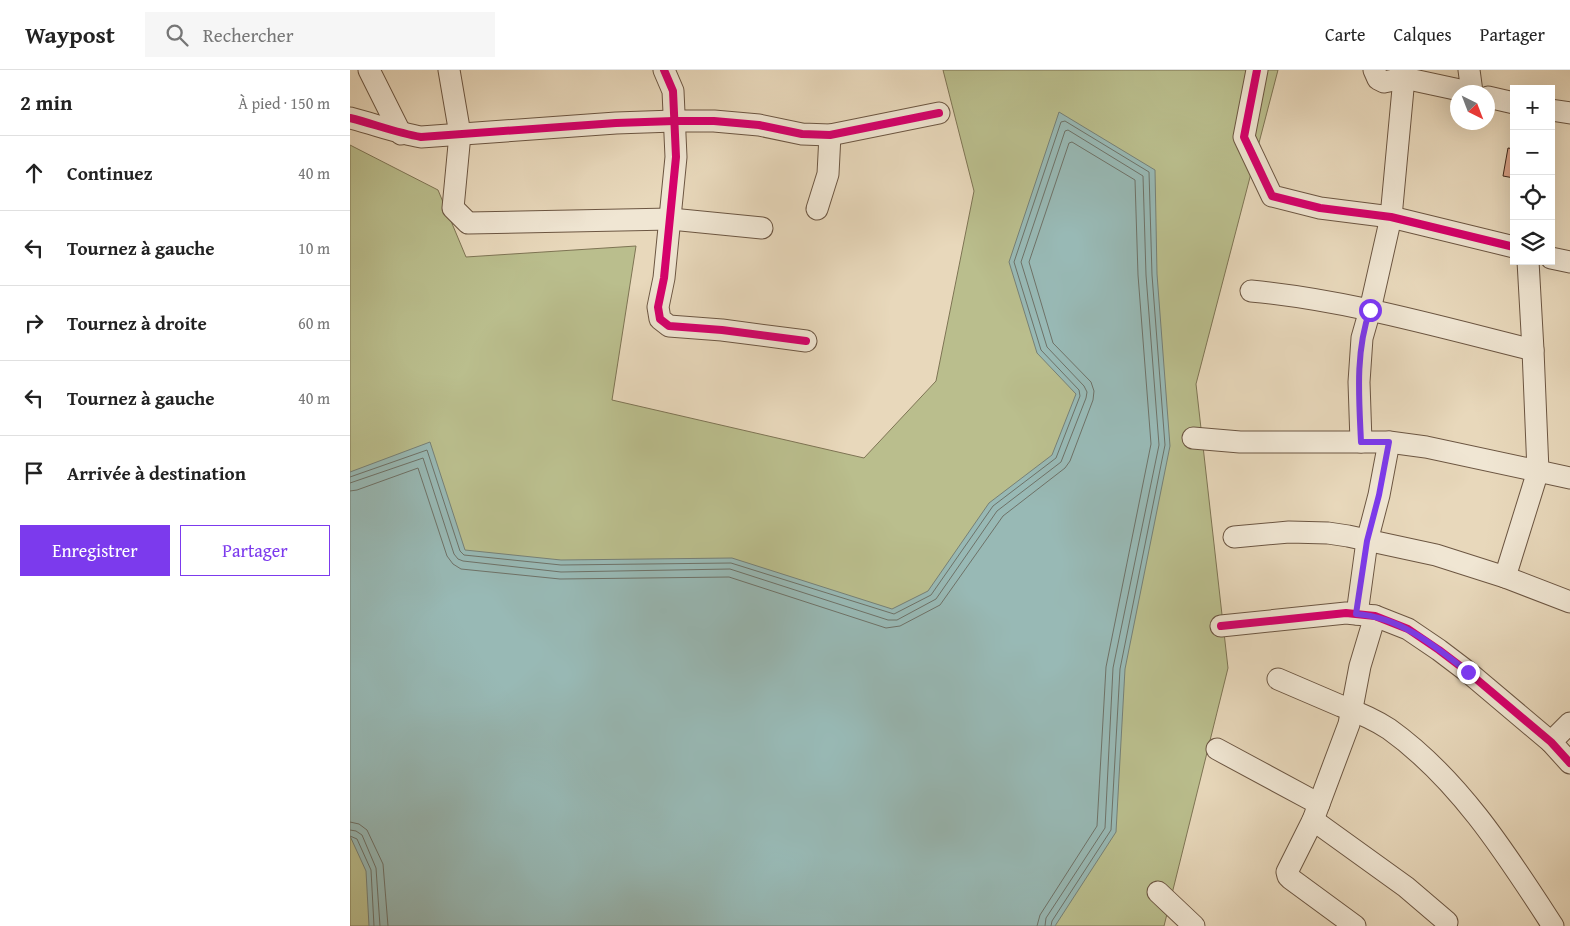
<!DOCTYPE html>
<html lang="fr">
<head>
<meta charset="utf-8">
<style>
	:root { --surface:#fff; --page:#f6f6f6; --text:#222; --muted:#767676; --line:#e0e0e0; --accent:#7c3aed }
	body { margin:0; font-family:"Gentium Book Plus",serif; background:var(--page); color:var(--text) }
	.controls { position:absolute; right:15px; top:15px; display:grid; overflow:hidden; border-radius:0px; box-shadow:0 5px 20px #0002 }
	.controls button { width:45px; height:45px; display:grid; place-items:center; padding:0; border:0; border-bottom:1px solid var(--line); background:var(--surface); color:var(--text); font:25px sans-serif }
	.compass { position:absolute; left:1100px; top:15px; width:45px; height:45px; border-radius:50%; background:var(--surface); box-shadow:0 5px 20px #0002; rotate:138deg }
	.stop { position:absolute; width:15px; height:15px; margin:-11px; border:4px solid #7c3aed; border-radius:50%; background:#fff }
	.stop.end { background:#7c3aed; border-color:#fff; box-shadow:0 1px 5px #0008 }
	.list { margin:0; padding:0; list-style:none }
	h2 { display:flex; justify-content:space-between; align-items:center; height:65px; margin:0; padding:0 20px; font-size:21px }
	h2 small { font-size:16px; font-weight:400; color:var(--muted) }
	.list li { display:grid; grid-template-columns:32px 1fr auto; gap:15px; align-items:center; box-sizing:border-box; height:75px; padding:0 20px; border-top:1px solid var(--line) }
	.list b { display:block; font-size:19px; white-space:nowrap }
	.list em { font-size:16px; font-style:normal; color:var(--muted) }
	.actions { display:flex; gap:10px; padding:15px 20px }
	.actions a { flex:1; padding:11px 0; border:1px solid var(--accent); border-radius:0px; text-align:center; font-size:18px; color:var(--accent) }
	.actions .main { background:var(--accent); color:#fff }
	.icon { flex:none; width:28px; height:28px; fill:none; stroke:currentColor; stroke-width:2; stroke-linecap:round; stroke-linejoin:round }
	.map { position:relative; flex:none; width:1220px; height:856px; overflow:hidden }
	header { display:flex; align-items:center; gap:30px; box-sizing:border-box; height:70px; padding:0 25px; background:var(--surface); border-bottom:1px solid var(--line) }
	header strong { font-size:24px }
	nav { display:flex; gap:28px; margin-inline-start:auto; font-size:18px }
	.search { width:350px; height:45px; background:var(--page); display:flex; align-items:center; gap:12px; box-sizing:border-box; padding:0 18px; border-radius:0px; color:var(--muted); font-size:19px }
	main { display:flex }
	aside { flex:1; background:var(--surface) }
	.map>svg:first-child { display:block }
	.green { fill:#babe8d; stroke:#7e7454 }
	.water { fill:#98b9b5; stroke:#768077 }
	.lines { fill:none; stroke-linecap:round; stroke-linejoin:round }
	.shore { stroke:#6e7268; stroke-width:1 }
	.building { fill:#dea58a; stroke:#432a1a }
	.street-casing { stroke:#6c5642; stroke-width:23 }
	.street { stroke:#f0e6d3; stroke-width:21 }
	.cycleway-casing { stroke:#f0e6d3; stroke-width:11 }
	.cycleway { stroke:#d6006c; stroke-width:8 }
	.route { stroke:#7c3aed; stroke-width:6 }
</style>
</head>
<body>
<header>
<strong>Waypost</strong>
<div class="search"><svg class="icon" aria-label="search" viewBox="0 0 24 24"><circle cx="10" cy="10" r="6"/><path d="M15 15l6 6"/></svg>Rechercher</div>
<nav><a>Carte</a><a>Calques</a><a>Partager</a></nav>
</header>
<main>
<aside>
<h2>2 min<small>À pied · 150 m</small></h2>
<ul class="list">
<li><svg class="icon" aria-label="ahead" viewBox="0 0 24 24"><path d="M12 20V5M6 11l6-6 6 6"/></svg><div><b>Continuez</b></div><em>40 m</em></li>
<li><svg class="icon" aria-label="left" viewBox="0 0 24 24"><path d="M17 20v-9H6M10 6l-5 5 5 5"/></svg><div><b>Tournez à gauche</b></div><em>10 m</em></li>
<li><svg class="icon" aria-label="right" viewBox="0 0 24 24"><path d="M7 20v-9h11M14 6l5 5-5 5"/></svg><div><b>Tournez à droite</b></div><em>60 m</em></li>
<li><svg class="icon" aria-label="left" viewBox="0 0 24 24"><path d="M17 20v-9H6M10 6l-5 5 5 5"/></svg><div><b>Tournez à gauche</b></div><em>40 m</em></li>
<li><svg class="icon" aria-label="arrive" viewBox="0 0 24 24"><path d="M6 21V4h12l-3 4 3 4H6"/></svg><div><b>Arrivée à destination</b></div></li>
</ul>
<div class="actions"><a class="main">Enregistrer</a><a>Partager</a></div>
</aside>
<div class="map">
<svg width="1220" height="856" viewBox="0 0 1220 856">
	<rect width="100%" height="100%" fill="#e8d8bb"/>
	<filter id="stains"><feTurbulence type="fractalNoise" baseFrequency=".004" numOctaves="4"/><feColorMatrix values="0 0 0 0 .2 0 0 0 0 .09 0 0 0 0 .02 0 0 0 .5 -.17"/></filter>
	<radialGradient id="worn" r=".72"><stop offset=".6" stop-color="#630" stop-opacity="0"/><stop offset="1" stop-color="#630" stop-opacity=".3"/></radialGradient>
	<!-- green -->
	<polygon class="green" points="593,0 928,0 846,314 878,598 814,856 0,856 0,75 88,120 116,187 286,176 262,330 514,388 586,311 624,121"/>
	<!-- water -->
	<polygon class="water" points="709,42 805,100 807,204 820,376 775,599 766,762 705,856 19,856 16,801 0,766 0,402 80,372 115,480 211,490 382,488 542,539 578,521 639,433 702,385 726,324 687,283 659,192"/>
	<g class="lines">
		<!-- shore -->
		<g class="shore">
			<polyline points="0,407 77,380 110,481 114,485 211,495 381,493 544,544 581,525 643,436 706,388 730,326 729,320 691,280 664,192 711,52 715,51 799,102 802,205 815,375 770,599 761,760 702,851 701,856"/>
			<polyline points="0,413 73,388 104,484 108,489 113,491 211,502 380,499 538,550 547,550 586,529 647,441 711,392 736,328 737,322 734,316 697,277 671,192 715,61 718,60 793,106 796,205 809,375 763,598 755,758 696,848 695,856"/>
			<polyline points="0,421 7,420 68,398 97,486 103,494 111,499 210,509 379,507 536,558 550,556 590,535 653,446 715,398 720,391 743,330 744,321 741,312 703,273 679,192 719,73 722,72 785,110 788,205 801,374 756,597 747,756 690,845 687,856"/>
			<polyline points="0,752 9,754 17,760 33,794 38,856"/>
			<polyline points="0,760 6,761 12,765 26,798 30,856"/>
			<polyline points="0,766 7,769 21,800 24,856"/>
		</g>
	</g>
	<!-- building -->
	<polygon class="building" points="1158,78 1164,79 1164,108 1153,106"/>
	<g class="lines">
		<!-- street casing -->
		<g class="street-casing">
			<g id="street">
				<polyline points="19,0 51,64"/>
				<polyline points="99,0 110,64 103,138 118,153 321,149 412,158"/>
				<polyline points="314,0 323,21 326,87 314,208 308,237 310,249 319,256 372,260 456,271"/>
				<polyline points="907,0 894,67 922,126 970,138 1041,147 1164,177"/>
				<polyline points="1024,0 1028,9 1034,12 1054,8 1119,22"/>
				<polyline points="1119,0 1122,22"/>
				<polyline points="1138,27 1164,33"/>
				<polyline points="1201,40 1220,43"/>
				<path d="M0 48C24 54 47 63 71 67L266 53 324 51H364L409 55 452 64 480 65 589 43"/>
				<polyline points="467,139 478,104 480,65"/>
				<polyline points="1201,188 1220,192"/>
				<path d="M901 221C997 230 1090 257 1183 280"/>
				<polyline points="843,368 890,372 1039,372 1076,377 1220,408"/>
				<polyline points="1011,372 1009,312 1012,268 1020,240 1041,147 1054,8"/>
				<polyline points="884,467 939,462 978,463 998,466 1086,485 1155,507 1220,532"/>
				<polyline points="1155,507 1188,401 1183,280 1178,191"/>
				<polyline points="1007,544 1017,471 1029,425 1039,372"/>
				<polyline points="871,556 996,543 1025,546 1058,559 1089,580 1118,602 1201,672 1220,693"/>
				<path d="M928 609C949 618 970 627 991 636 1007 642 1024 649 1039 659 1109 709 1157 785 1203 856"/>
				<polyline points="1201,672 1220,653"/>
				<polyline points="867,679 969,734"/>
				<polyline points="963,750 1056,817 1097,852"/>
				<polyline points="808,822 844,856"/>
				<polyline points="1005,856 941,809 938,806 937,802 963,750 999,654 1010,596 1025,546"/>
			</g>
		</g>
		<!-- street -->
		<use href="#street" class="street"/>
		<!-- cycleway casing -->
		<g class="cycleway-casing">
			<g id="cycleway">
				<polyline points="314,0 323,21 326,87 314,208 308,237 310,249 319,256 372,260 456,271"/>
				<polyline points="907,0 894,67 922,126 970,138 1041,147 1164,177"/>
				<path d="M0 48C24 54 47 63 71 67L266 53 324 51H364L409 55 452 64 480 65 589 43"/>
				<polyline points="871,556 996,543 1025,546 1058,559 1089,580 1118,602 1201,672 1220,693"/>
			</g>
		</g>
		<!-- cycleway -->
		<use href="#cycleway" class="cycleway"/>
	</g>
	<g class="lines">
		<!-- route -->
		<path class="route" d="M1020 240C1005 282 1009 328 1011 372H1039L1029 425 1017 471 1006 544C1050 547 1085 576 1118 602"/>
	</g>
	<rect width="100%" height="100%" filter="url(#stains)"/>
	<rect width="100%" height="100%" fill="url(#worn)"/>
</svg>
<div class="controls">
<button>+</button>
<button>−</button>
<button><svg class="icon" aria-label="locate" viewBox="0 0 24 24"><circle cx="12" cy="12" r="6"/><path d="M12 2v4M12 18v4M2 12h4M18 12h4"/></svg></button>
<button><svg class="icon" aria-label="layers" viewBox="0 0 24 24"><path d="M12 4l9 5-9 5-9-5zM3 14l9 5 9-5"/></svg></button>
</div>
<svg class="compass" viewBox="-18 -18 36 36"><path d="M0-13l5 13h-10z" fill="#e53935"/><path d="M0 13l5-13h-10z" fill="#767676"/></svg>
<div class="stop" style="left:1020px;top:240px"></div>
<div class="stop end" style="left:1118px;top:602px"></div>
</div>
</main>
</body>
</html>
